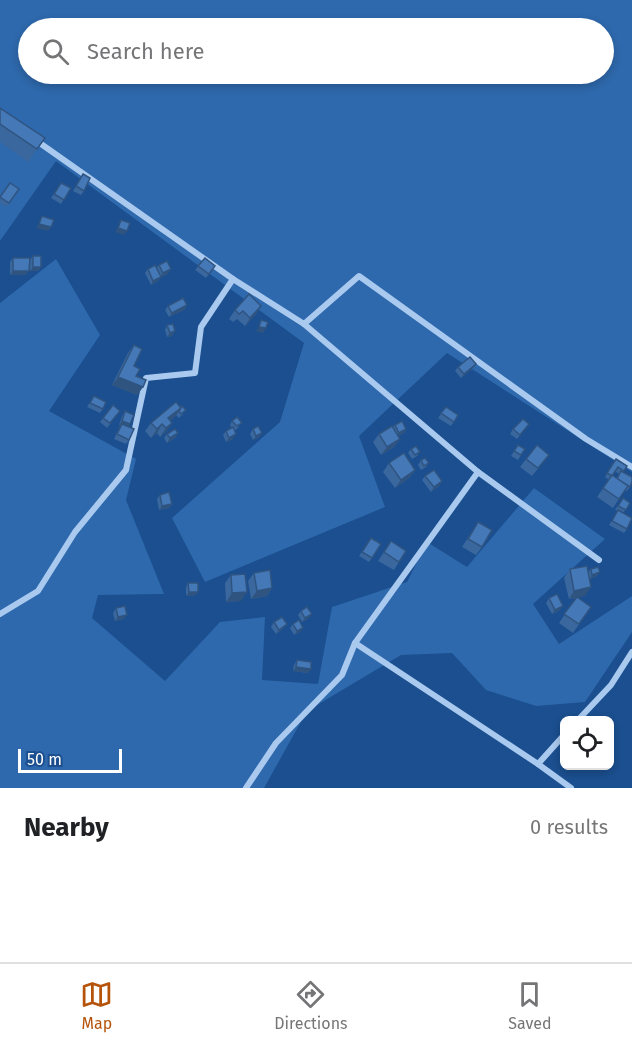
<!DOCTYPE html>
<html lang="en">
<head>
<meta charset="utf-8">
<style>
	:root { --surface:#fff; --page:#f6f6f6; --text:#202124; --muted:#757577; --line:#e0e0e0; --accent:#b45309 }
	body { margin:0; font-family:"Fira Sans",sans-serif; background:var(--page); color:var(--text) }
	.controls { position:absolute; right:18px; bottom:18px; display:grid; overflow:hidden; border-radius:9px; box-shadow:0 3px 9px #0003 }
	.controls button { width:54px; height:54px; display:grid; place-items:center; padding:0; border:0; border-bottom:2px solid var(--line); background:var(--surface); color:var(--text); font:30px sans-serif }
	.scale { position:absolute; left:18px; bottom:15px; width:104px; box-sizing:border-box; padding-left:6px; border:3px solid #fff; border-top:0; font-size:16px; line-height:21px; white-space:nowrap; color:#fff; -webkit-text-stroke:4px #1b4f8f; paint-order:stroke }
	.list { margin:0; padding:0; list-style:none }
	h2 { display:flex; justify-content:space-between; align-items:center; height:78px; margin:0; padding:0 24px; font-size:26px }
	h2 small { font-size:20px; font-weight:400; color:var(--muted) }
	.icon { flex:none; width:33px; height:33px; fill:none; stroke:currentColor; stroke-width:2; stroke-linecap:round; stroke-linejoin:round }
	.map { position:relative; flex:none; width:632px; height:788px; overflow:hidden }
	.search { position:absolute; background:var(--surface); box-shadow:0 3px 9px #0003; left:18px; right:18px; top:18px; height:66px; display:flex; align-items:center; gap:15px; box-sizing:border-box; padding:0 21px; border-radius:33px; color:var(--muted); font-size:22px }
	.sheet { height:174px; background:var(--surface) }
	nav { display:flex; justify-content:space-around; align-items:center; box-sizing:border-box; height:84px; border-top:2px solid var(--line); background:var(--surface); font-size:16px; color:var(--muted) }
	nav a { display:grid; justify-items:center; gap:3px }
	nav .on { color:var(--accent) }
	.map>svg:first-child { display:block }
	.green { fill:#2e69ad; fill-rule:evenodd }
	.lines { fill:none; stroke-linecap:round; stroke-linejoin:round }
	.street { stroke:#a9c9ee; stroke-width:6 }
	.wall { fill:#3a679d; fill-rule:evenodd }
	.shaded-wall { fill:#305480 }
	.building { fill:#4478b7; stroke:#305480; stroke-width:1.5 }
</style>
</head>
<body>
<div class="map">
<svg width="632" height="788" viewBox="0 0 632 788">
	<rect width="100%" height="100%" fill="#1b4f8f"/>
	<!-- green -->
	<g class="green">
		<path d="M0 0H632V472L447 353 359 436 385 507 205 582 172 518 280 422 304 343 56 161 0 241ZM28 28H604V74H28Z"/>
		<polygon points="56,259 100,335 49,411 136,459 126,500 164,594 98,595 92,618 165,681 220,622 265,617 262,680 318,684 332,607 407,582 427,542 467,567 534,488 605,539 533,604 559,644 632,596 632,632 585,702 536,706 486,690 452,653 401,655 307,711 264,788 0,788 0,303"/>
	</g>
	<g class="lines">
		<!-- street -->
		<g class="street">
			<polyline points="34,139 233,279 304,324 359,276 586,439 632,467"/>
			<polyline points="304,324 478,472"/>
			<polyline points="0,614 38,591 75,532 126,470 146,378 195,373 201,327 233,279"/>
			<polyline points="578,720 611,685 632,652"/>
			<polyline points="564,735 538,764 571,788"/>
			<polyline points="538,764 355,643 478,472 599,560"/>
			<polyline points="246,788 276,743 342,675 355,643"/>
		</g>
	</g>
	<!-- wall -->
	<g class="wall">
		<polygon points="0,108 45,138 28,162 0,142"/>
		<polygon points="83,174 84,191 81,195 73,191"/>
		<polygon points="61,183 71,188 61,204 51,198"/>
		<polygon points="19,189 6,207 0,203 0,197"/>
		<polygon points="33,256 41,267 38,271 30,271 30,260"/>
		<polygon points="13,258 26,275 10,275 10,262"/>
		<polygon points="205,258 215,266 206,278 195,270"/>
		<polygon points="159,265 168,274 161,277 158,281 151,285 145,273 148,269 156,268"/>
		<polygon points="187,305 184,310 169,317 165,310 168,306"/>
		<polygon points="261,306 256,314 245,326 237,319 233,322 229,319 235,310"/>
		<polygon points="167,325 175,331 172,336 167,337 165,330"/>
		<polygon points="134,345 134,366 136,376 143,387 137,395 112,385 128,353"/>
		<polygon points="476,364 473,368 461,378 455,371 458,367"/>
		<polygon points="94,396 103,409 100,413 87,407"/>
		<polygon points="176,402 183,414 179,418 176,415 170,420 172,423 166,432 160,437 157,433 151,438 145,431 151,423"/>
		<polygon points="113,405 120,411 107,428 100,422"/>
		<polygon points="446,407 458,415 451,426 438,418"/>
		<polygon points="125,411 130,424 128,427 129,440 126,444 114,439 120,426 119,425 122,416"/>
		<polygon points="232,421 239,427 234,431 233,439 226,442 223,435 226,431 232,428 230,425"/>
		<polygon points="395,425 406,429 404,433 398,436 400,439 394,447 381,455 373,442 379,434 393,427"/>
		<polygon points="526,428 517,439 510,434 513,429"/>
		<polygon points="253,429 262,433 259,437 253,440 250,434"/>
		<polygon points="178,433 175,438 167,443 164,438 167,434"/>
		<polygon points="518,445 525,449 518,460 511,456"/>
		<polygon points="411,449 420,452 417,456 412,459 408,453"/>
		<polygon points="549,455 532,476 520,467 526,459"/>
		<path d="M616 459 627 466 623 472 630 487 627 491 625 490 613 508 597 497 609 480 605 477ZM615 471 619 474 617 478 612 475Z"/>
		<polygon points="421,460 429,463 426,467 421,470 418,465"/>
		<polygon points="389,463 415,470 409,478 395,488 383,472"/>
		<polygon points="425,476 442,481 439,486 431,492 422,480"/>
		<polygon points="160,495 172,504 169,508 159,510 157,499"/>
		<polygon points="623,498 630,503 623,513 627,529 624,533 609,525 618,511 615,510"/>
		<polygon points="478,522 482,547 476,555 462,547"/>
		<polygon points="371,538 381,544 369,562 359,556"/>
		<polygon points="391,541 406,551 394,570 378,561"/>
		<polygon points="570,569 588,572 591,569 597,576 590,579 585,596 577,597 591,607 573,633 559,623 576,598 569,599 564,578"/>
		<polygon points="254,573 272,588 267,596 251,599 248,581"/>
		<polygon points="231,575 241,601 226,602 225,583"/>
		<polygon points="188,583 195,596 186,596 186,587"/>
		<polygon points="549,598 560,610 552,614 546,603"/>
		<polygon points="116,608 124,619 115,621 113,613"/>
		<polygon points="301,611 309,618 302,622 298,615"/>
		<polygon points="274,622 284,628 276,634 271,627"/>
		<polygon points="293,624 300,632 294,635 290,628"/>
		<polygon points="297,660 308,673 293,671 294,665"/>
	</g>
	<!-- shaded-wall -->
	<g class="shaded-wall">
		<polygon points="39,224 51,227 48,231 36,228"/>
		<polygon points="118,228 127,231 124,235 115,232"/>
		<polygon points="33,267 41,267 38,271 30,271"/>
		<polygon points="171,269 168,274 160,278 163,273"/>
		<polygon points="13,271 29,271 26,275 10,275"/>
		<polygon points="161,277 158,281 151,285 153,281"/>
		<polygon points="187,305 184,310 169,317 172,313"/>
		<polygon points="261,306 256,314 245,326 250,318"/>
		<polygon points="259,327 266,328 263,333 256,331"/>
		<polygon points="175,331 172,336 167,337 170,333"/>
		<polygon points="476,364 473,368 461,378 464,374"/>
		<polygon points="118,377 143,387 137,395 112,385"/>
		<polygon points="181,408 175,417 163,427 168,418"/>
		<polygon points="122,421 130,424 127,429 122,424 120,426 119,425"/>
		<polygon points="172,423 166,432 160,437 166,428"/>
		<polygon points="162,424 157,433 151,438 157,429"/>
		<polygon points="406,429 404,433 396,437 399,433"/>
		<polygon points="178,433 175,438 167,443 170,438"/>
		<polygon points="262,433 259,437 253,440 256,436"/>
		<polygon points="236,434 233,439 226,442 229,438"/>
		<polygon points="400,439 394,447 381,455 387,447"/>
		<polygon points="415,470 409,478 395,488 401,480"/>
		<polygon points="442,481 439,486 431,492 434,487"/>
		<polygon points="172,504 169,508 159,510 162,506"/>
		<polygon points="600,572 597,576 590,579 592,575"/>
		<polygon points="591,587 585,596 569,599 574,591"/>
		<polygon points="272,588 267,596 251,599 257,591"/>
		<polygon points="189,592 198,592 195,596 186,596"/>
		<polygon points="247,592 241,601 226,602 232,593"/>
		<polygon points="563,606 560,610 552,614 555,610"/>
		<polygon points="312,614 309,618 302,622 305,618"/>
		<polygon points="127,615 124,619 115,621 118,617"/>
		<polygon points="287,624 284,628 276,634 279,630"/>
		<polygon points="303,628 300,632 294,635 297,631"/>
		<polygon points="296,667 311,669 308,673 293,671"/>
	</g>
	<!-- building -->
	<g class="building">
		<polygon points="0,108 45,138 37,149 0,124"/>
		<polygon points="83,174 90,178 84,191 76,186"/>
		<polygon points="10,183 19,189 9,203 0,197"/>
		<polygon points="61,183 71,188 64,200 54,194"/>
		<polygon points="42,216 54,220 51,227 39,224"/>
		<polygon points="121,220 130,223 127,231 118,228"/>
		<rect x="33" y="256" width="8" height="11"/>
		<polygon points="13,258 30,258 29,271 13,271"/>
		<polygon points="205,258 215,266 209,274 198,266"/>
		<polygon points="167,261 171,269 163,273 159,265"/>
		<polygon points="155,265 161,277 153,281 148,269"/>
		<polygon points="249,294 261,306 250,318 243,311 239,314 235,310"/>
		<polygon points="183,298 187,305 172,313 168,306"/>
		<polygon points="261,320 268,322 266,328 259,327"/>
		<polygon points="173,324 175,331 170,333 167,325"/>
		<polygon points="134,345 142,349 134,366 140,369 136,376 146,380 143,387 118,377"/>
		<polygon points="470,357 476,364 464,374 458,367"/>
		<polygon points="94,396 106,402 103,409 90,403"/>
		<polygon points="176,402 181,408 168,418 172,423 166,428 162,424 157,429 151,423"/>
		<polygon points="113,405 120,411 110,423 103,418"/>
		<polygon points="182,406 186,410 181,414 179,411"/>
		<polygon points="446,407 458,415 454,422 441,413"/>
		<polygon points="125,411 134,415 130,424 122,421"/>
		<polygon points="237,417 242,423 237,426 232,421"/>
		<polygon points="523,419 529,424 520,435 513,429"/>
		<polygon points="402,421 406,429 399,433 395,425"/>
		<polygon points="122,424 134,429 129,440 117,434"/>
		<polygon points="258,426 262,433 256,436 253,429"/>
		<polygon points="392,426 400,439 387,447 379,434"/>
		<polygon points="233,427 236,434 229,438 226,431"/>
		<polygon points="175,429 178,433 170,438 167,434"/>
		<polygon points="518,445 525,449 521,455 514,451"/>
		<polygon points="537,445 549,455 538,468 526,459"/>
		<polygon points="416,446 420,452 415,455 411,449"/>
		<polygon points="404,453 415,470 401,480 389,463"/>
		<polygon points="425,458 429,463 424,466 421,460"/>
		<polygon points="616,459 627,466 624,471 618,467 612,476 607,473"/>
		<polygon points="434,470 442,481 434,487 425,476"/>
		<polygon points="621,471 632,477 632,482 630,487 617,479"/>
		<polygon points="612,475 628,486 619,499 603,488"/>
		<polygon points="169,492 172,504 162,506 160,495"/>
		<polygon points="623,498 630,503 626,510 618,506"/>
		<polygon points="618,510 632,518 627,529 612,521"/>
		<polygon points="478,522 492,530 482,547 468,539"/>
		<polygon points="371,538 381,544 372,558 362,552"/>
		<polygon points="391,541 406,551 399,562 384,552"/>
		<polygon points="587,566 591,587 574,591 570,569"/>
		<polygon points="598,567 600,572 592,575 591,569"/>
		<polygon points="270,570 272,588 257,591 254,573"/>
		<polygon points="245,574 247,592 232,593 231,575"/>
		<polygon points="188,583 198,583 198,592 189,592"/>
		<polygon points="557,594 563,606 555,610 549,598"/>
		<polygon points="577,597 591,607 579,624 564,614"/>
		<polygon points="125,606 127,615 118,617 116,608"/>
		<polygon points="307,607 312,614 305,618 301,611"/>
		<polygon points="282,617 287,624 279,630 274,622"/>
		<polygon points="299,620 303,628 297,631 293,624"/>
		<polygon points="297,660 311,662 311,669 296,667"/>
	</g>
</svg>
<div class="controls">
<button><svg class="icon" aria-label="locate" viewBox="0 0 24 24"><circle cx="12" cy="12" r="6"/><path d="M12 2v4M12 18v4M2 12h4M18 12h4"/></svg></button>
</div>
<div class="scale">50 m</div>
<div class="search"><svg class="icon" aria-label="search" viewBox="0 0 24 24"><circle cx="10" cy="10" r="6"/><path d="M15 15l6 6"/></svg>Search here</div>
</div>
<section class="sheet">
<h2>Nearby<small>0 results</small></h2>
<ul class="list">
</ul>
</section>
<nav>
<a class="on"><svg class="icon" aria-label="map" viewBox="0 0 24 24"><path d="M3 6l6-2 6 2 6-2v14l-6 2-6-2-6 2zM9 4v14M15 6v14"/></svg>Map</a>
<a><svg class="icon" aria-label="directions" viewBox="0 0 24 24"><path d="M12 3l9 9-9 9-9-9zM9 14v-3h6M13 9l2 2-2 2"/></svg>Directions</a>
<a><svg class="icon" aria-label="saved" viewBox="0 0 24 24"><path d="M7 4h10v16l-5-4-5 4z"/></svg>Saved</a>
</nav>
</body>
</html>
